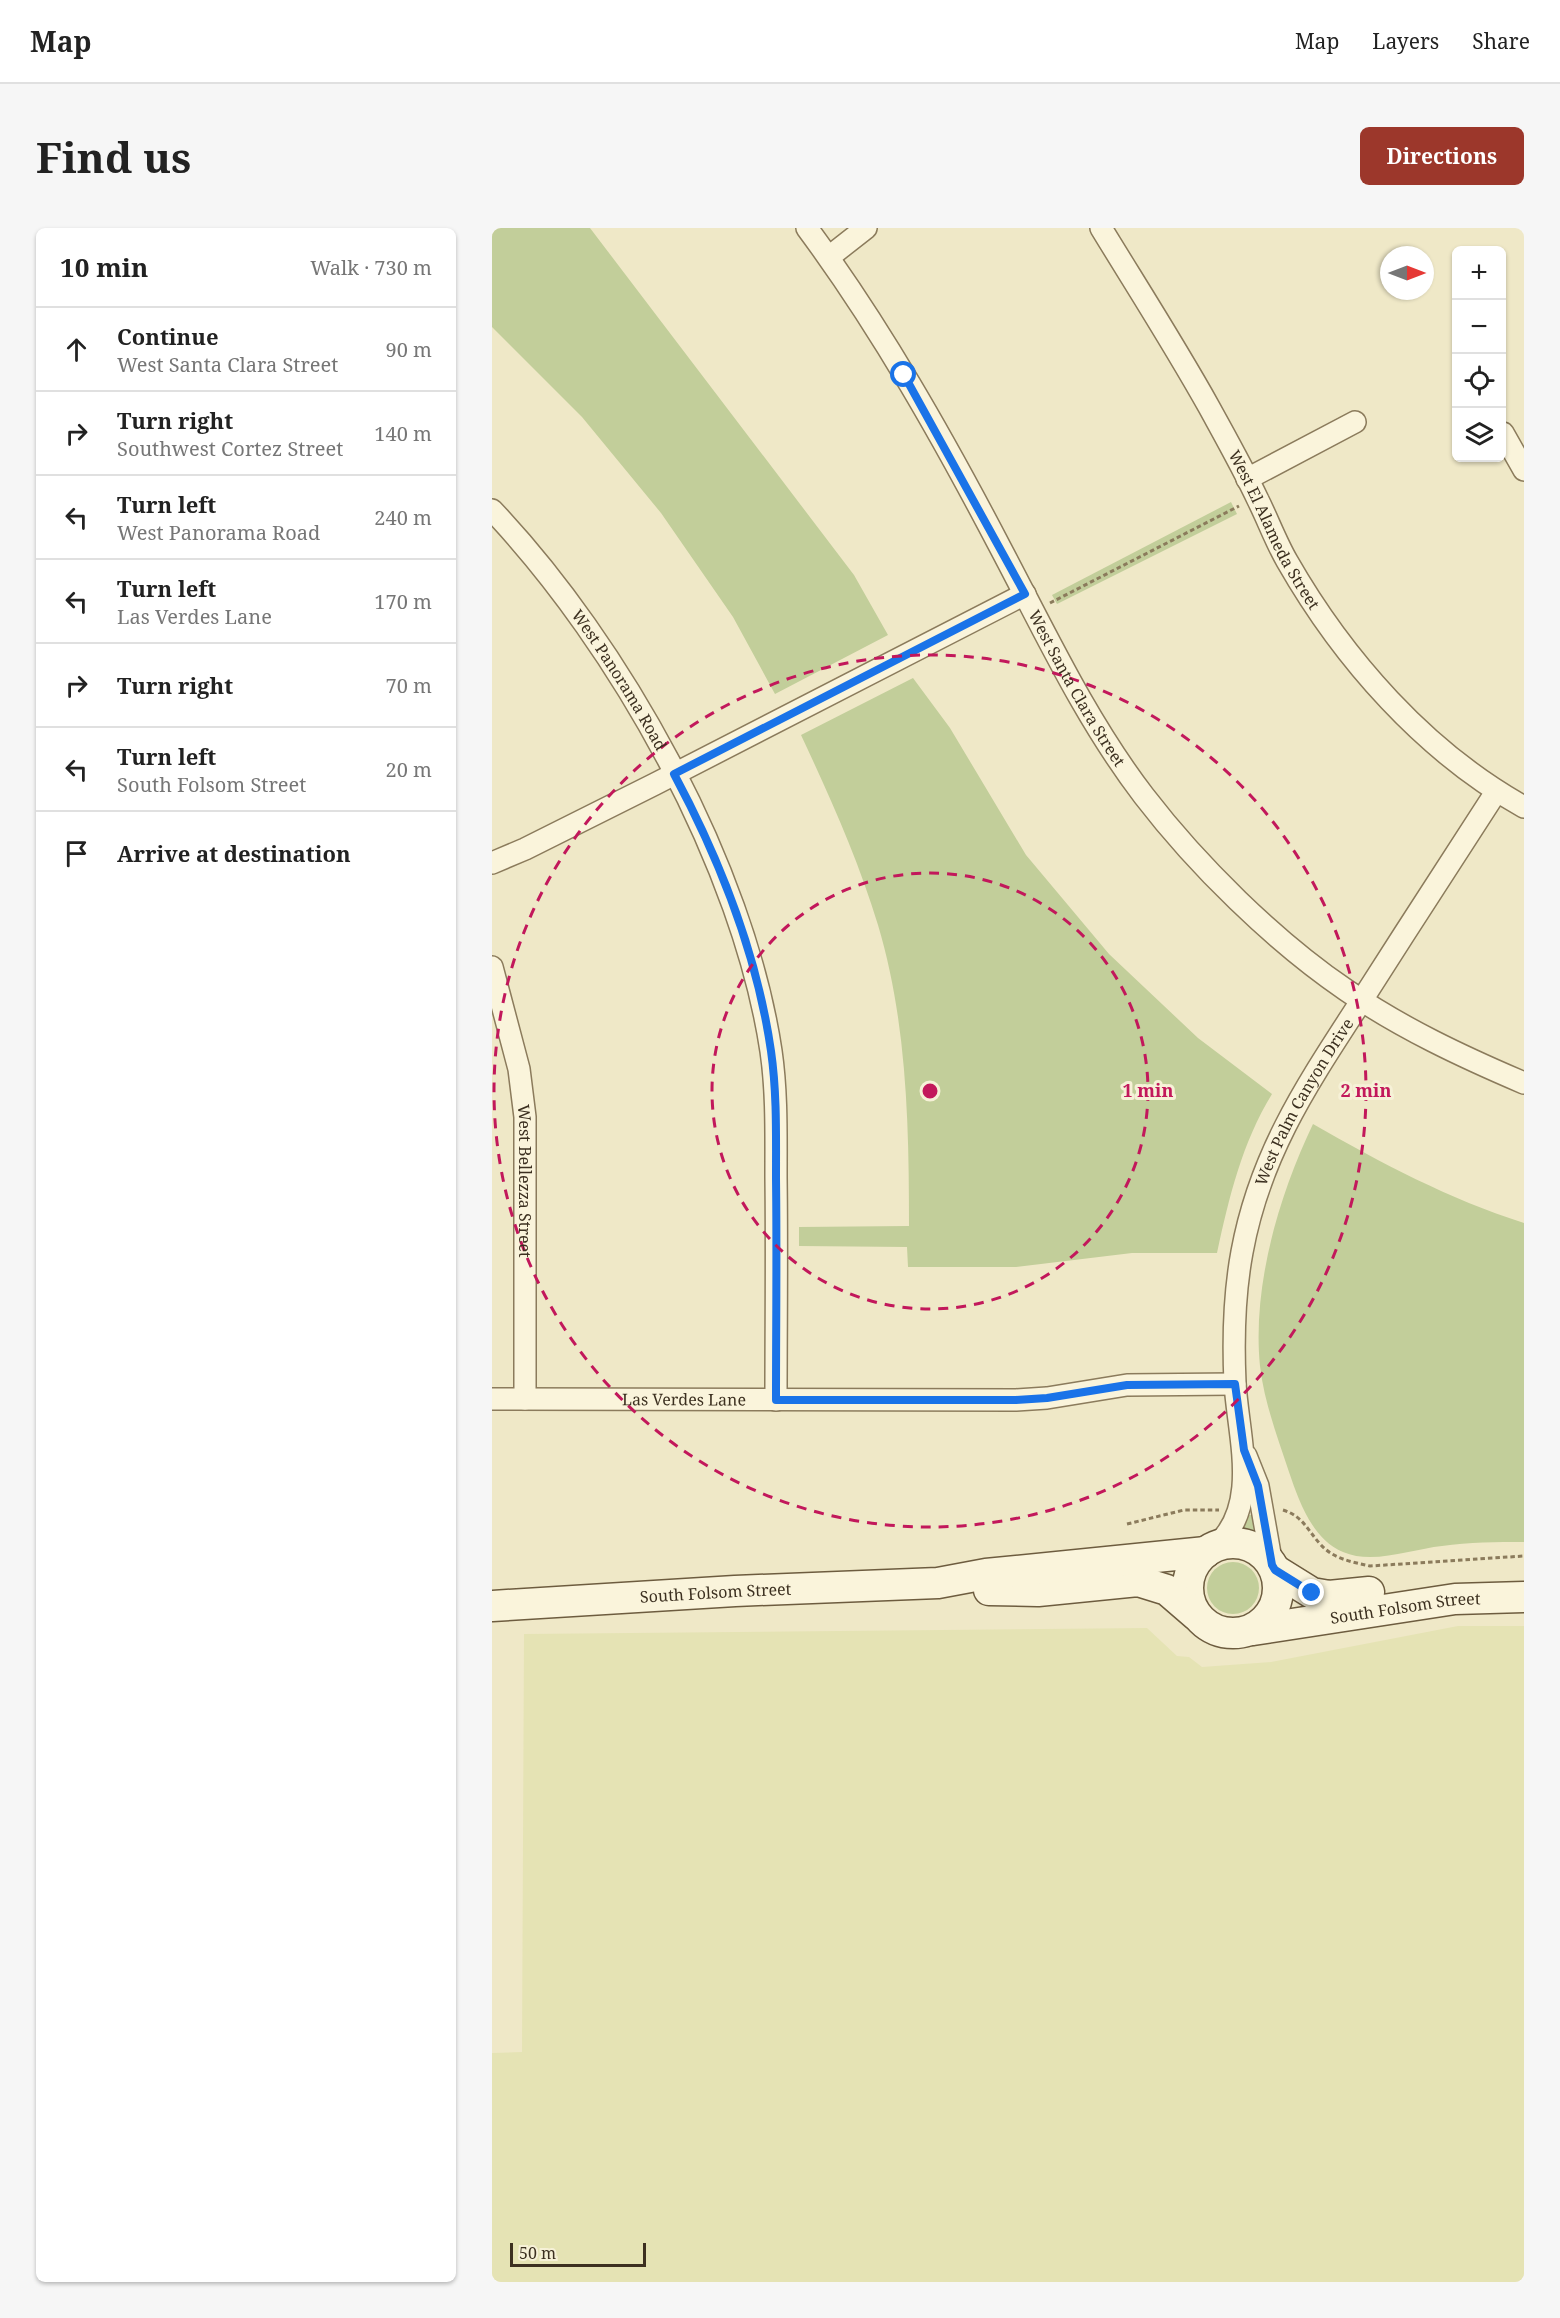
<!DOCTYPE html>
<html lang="en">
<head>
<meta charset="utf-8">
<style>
	:root { --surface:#fff; --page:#f6f6f6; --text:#222; --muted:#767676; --line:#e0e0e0; --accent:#9c372b }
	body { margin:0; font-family:"Noto Serif",serif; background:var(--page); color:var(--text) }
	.controls { position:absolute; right:18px; top:18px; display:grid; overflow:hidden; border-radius:9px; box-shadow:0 2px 4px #0004 }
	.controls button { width:54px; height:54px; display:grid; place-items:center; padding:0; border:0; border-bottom:2px solid var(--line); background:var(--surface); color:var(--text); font:30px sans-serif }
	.compass { position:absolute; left:888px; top:18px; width:54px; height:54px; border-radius:50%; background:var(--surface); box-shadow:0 2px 4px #0004; rotate:90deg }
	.scale { position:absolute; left:18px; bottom:15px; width:136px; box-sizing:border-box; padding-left:6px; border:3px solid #3c3020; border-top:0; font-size:16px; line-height:21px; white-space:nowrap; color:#3c3020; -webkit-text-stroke:4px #f6f1d7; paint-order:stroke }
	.stop { position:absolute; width:18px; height:18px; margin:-14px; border:4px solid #1a73e8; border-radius:50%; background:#fff }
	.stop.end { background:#1a73e8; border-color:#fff; box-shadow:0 2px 6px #0008 }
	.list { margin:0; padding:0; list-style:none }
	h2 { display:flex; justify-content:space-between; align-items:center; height:78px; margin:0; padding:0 24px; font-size:26px }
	h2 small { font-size:20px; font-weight:400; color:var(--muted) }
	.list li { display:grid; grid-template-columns:39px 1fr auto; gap:18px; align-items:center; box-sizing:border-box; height:84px; padding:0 24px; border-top:2px solid var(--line) }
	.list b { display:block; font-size:22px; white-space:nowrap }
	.list p { margin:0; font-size:20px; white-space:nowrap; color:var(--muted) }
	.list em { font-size:20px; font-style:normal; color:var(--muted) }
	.icon { flex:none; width:33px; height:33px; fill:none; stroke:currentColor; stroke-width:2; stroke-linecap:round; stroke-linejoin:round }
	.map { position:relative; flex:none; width:1032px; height:2054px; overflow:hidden; border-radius:9px }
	header { display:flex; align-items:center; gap:36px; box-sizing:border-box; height:84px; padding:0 30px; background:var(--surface); border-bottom:2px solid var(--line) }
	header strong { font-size:28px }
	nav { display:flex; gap:33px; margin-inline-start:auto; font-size:21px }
	.intro { display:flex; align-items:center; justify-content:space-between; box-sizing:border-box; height:144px; padding:0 36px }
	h1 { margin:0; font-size:42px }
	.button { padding:15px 27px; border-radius:9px; background:var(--accent); color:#fff; font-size:21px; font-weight:700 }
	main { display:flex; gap:36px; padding:0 36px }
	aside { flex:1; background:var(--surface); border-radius:9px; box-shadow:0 2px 4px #0004 }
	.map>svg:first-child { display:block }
	.farmland { fill:#e5e3b4 }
	.green { fill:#c2ce9a }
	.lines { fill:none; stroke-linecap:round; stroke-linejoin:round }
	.street-casing { stroke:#8b7b5c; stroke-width:24 }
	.secondary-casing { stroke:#6d5c3f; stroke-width:33 }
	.path { stroke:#8b7b5c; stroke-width:3; stroke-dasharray:4.5 3; stroke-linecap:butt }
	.street { stroke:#faf4db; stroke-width:21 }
	.secondary { stroke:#faf4db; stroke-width:30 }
	.route { stroke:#1a73e8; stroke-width:8 }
	.ring { fill:none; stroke:#c2185b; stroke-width:3; stroke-dasharray:10 8 }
	.labels { text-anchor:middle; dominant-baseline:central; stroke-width:6; stroke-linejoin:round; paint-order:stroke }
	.street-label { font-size:16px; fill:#3c3020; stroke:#f6f1d7 }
	.centre { fill:#c2185b; stroke:#f6f1d7; stroke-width:3 }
	.ring-label { font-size:18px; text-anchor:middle; font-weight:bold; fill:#c2185b; stroke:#f6f1d7; stroke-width:6; stroke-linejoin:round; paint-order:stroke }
</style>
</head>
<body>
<header>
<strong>Map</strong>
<nav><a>Map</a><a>Layers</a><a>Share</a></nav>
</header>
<div class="intro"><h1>Find us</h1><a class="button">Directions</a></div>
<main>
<aside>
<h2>10 min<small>Walk · 730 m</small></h2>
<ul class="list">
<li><svg class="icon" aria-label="ahead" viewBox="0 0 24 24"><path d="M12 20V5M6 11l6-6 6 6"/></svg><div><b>Continue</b><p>West Santa Clara Street</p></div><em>90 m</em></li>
<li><svg class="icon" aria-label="right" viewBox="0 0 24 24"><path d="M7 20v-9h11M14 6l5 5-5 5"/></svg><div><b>Turn right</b><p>Southwest Cortez Street</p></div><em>140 m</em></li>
<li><svg class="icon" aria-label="left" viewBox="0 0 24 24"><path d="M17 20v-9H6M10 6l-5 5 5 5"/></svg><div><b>Turn left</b><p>West Panorama Road</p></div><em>240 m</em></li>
<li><svg class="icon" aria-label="left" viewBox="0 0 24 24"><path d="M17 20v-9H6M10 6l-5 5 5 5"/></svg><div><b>Turn left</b><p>Las Verdes Lane</p></div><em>170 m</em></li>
<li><svg class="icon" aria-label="right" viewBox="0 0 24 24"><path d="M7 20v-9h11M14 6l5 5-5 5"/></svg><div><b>Turn right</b></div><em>70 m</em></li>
<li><svg class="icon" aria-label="left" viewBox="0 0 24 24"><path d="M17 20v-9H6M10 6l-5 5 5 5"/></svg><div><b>Turn left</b><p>South Folsom Street</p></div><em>20 m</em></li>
<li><svg class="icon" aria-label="arrive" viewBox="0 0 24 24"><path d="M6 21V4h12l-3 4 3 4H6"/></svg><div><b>Arrive at destination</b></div></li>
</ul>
</aside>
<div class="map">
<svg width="1032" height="2054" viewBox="0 0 1032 2054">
	<rect width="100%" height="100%" fill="#efe8c7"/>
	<!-- farmland -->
	<polygon class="farmland" points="966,1398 1032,1398 1032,2054 0,2054 0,1825 30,1824 32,1406 655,1400 685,1428 697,1429 710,1439 779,1434"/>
	<!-- green -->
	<g class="green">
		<polygon points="0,0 98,0 362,347 396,407 283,466 241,389 169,285 90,189 0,99"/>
		<polygon points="739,274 745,286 565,376 560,367"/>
		<path d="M421 450 458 500 534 627 617 726 706 810 780 866C750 915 737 969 725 1025H640L524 1039H416L415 1019 307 1018V999L417 998C417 897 415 794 386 697 366 631 338 569 309 507Z"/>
		<path d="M821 896C889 935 957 971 1032 995V1314C1005 1314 977 1314 950 1318 920 1321 881 1337 851 1324 820 1311 807 1273 797 1244 786 1210 772 1174 768 1138 760 1058 787 967 821 896Z"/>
		<polygon points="753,1287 763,1287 767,1307 747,1304"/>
		<circle cx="741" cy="1360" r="26"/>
	</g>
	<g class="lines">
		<!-- street casing -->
		<g class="street-casing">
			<g id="street">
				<path id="s1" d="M315 0C389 100 451 210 508 319 553 404 593 491 652 568 705 637 782 713 854 762 909 800 971 829 1032 855"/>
				<path id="s2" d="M609 0C645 59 683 118 717 179 734 210 751 240 766 272 776 292 784 314 795 333 851 431 933 524 1032 579"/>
				<polyline points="337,29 374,0"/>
				<polyline points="1011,205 1032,242"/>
				<polyline points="755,251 863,194"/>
				<path id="s3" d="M0 282C128 417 251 637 279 823 285 864 284 907 284 949 285 1023 284 1097 284 1172"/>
				<polyline points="0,635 33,621 163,556 533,366"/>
				<path id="s4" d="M0 739 27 841 33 889V1171"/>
				<path id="s5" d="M0 1171 524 1172 555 1170 635 1157 743 1156"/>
				<polyline points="754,1228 766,1258 780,1337"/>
				<path id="s6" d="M724 1318C769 1277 746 1208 743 1155 741 1111 742 1067 750 1024 769 920 821 848 877 761 919 695 962 629 1004 564"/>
			</g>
		</g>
		<!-- secondary casing -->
		<g class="secondary-casing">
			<g id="secondary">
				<circle cx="741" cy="1360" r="45"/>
				<polyline points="783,1342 820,1365 837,1368 877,1364"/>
				<polyline points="497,1362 546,1363 646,1353 675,1362 704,1387"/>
				<path id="s7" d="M0 1378 243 1363 446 1355 494 1346 714 1324"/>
				<path id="s8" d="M761 1402 963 1371 1032 1369"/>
			</g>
		</g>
		<!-- path -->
		<g class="path">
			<polyline points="558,375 747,278"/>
			<path d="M791 1282C811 1288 816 1303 829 1317 842 1331 860 1334 878 1338L1032 1328"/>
			<polyline points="635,1296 692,1282 727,1282"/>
		</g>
		<!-- street -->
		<use href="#street" class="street"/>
		<!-- secondary -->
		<use href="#secondary" class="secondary"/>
	</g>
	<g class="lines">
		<!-- route -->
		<path class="route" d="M412 147 533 366 182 546C228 632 265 726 279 823 285 865 284 907 284 950 285 1024 284 1098 284 1172H524L555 1170 635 1157 743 1156 752 1222 766 1258 780 1337 783 1342 820 1365"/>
	</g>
	<!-- distance rings -->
	<g class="ring">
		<circle cx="438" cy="863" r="218"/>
		<circle cx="438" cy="863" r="436"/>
	</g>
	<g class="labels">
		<!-- street labels -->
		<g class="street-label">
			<text stroke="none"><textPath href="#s2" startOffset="348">West El Alameda Street</textPath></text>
			<text stroke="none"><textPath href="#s3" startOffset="213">West Panorama Road</textPath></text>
			<text stroke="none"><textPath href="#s1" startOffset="534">West Santa Clara Street</textPath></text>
			<text stroke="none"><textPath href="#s6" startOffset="466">West Palm Canyon Drive</textPath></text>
			<text stroke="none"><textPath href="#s4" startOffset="218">West Bellezza Street</textPath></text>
			<text stroke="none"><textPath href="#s5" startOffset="192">Las Verdes Lane</textPath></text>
			<text stroke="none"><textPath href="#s7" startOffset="224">South Folsom Street</textPath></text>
			<text stroke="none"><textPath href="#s8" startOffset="154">South Folsom Street</textPath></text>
		</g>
	</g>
	<circle cx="438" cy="863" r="9" class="centre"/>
	<g class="ring-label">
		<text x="656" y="869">1 min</text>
		<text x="874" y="869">2 min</text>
	</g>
</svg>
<div class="controls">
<button>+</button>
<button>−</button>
<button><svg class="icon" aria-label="locate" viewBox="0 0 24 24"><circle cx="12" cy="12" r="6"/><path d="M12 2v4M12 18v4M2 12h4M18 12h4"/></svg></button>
<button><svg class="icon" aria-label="layers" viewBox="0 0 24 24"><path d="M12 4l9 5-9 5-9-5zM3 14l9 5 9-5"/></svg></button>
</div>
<svg class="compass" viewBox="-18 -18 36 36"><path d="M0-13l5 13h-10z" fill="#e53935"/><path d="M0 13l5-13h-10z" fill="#767676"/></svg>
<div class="scale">50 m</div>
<div class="stop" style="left:412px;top:147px"></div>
<div class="stop end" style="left:820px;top:1365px"></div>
</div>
</main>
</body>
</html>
